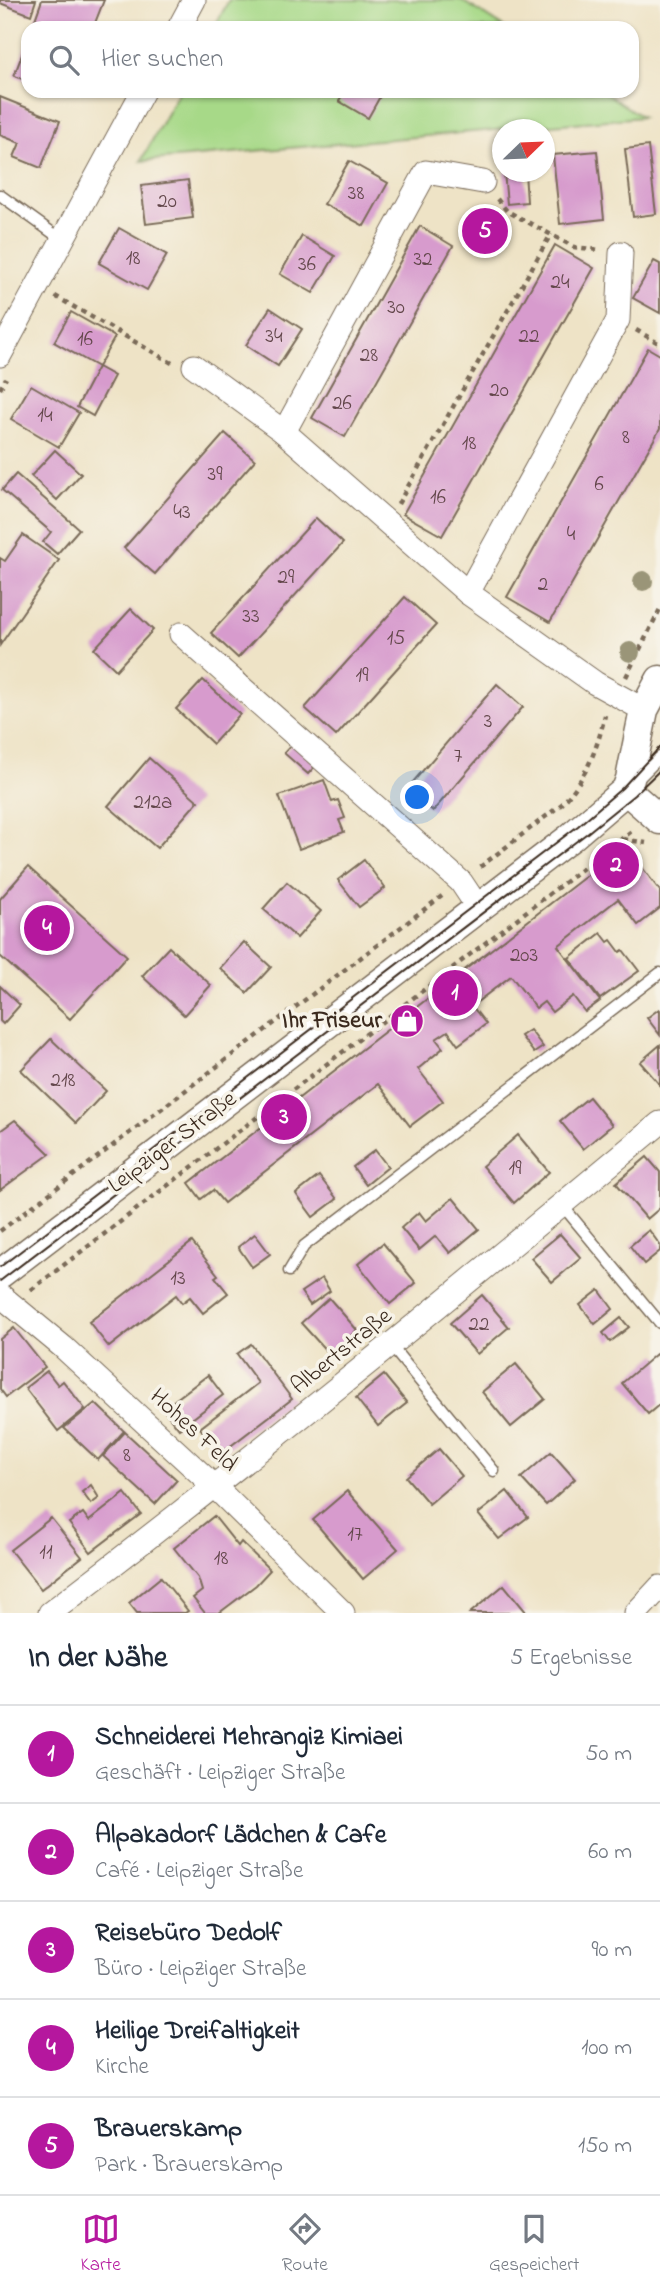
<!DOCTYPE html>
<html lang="de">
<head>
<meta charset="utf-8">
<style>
	:root { --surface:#fff; --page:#f6f6f7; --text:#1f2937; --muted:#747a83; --line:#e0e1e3; --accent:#b5179e }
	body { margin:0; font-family:"Indie Flower",sans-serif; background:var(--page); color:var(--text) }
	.compass { position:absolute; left:492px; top:119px; width:63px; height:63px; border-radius:50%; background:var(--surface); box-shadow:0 2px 5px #0004; rotate:67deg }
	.you { position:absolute; left:418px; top:798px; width:24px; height:24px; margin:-18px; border:5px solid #fff; border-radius:50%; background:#1a73e8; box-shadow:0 0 0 10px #1a73e833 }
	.badge { display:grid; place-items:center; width:46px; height:46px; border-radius:50%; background:var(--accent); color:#fff; font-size:23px; font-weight:700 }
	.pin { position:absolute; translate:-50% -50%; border:4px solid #fff; box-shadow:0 2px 7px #0006 }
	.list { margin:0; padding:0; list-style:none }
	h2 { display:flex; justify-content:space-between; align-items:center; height:91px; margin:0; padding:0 28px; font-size:30px }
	h2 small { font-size:23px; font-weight:400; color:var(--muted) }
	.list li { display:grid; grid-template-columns:46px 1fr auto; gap:21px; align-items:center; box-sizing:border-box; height:98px; padding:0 28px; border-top:2px solid var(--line) }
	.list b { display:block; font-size:26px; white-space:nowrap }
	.list p { margin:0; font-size:23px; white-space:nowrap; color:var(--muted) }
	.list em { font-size:23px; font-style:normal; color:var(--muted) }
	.icon { flex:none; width:38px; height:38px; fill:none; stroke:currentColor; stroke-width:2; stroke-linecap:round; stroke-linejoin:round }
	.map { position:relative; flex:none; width:660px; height:1613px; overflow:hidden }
	.search { position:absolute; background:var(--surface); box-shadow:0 2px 5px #0004; left:21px; right:21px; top:21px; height:77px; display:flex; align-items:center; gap:18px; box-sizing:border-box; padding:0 24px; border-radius:21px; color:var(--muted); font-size:26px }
	.sheet { height:581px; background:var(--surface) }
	nav { display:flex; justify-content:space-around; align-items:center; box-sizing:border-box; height:98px; border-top:2px solid var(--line); background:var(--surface); font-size:19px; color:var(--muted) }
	nav a { display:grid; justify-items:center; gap:4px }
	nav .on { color:var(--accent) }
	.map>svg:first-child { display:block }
	.green { fill:#a7d988; stroke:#718253; stroke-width:2 }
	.building { fill:#d79bcd }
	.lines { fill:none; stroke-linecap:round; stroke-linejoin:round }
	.service-casing { stroke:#7a6b59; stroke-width:13 }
	.minor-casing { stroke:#7a6b59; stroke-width:25 }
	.tertiary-casing { stroke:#7a6b59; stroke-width:31 }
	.path { stroke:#7a6b59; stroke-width:4.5; stroke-dasharray:5 5; stroke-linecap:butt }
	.service { stroke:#fff; stroke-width:10 }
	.minor { stroke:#fff; stroke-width:23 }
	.tertiary { stroke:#fff; stroke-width:28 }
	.tram { stroke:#3b2a1e; stroke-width:2 }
	.tree { fill:#9a9578 }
	.labels { text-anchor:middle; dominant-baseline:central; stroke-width:7; stroke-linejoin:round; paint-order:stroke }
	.number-label { font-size:21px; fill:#62464a }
	.poi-label { font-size:24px; font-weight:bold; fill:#3b2a1e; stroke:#f7f3e8; text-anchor:end }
	.street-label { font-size:24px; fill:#3b2a1e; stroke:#f7f3e8 }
</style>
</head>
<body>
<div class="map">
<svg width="660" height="1613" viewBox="0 0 660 1613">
	<rect width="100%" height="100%" fill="#f7f3e8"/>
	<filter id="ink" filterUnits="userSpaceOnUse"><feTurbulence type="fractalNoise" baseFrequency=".0143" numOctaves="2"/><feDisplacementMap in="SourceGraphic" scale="14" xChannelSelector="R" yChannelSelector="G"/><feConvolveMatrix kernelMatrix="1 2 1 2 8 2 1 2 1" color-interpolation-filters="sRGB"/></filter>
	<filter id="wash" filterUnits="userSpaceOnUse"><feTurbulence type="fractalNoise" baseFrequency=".00686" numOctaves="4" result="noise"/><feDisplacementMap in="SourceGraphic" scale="28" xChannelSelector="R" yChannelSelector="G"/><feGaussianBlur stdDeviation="1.57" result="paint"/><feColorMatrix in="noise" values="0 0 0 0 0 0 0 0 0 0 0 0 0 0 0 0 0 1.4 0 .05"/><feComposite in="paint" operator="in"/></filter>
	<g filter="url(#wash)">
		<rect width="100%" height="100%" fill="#eee3c6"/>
		<!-- green -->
		<g class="green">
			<polygon points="229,0 461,0 505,28 214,28"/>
			<polygon points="179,91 602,91 642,117 141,161"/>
		</g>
		<g id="blocks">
			<!-- building -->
			<g class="building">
				<polygon points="0,0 36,0 31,15 0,3"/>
				<polygon points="42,0 104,0 93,28 32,28"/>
				<polygon points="28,39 28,81 14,76"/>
				<polygon points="344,91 378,91 382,93 368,118 339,101"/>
				<polygon points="0,97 60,121 41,168 14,157 20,143 0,135"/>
				<polygon points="648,146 656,214 633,217 625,149"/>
				<polygon points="597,151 604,219 560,224 553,155"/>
				<polygon points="349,161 388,183 364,226 324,204"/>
				<polygon points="504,172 525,172 527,202 507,204"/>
				<polygon points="188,180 193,218 146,224 141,186"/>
				<polygon points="420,226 453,246 345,437 312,418"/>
				<polygon points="119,228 167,255 147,290 99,263"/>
				<polygon points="302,236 335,256 313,293 280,274"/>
				<polygon points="555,245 594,268 442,536 403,514"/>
				<polygon points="654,261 660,264 660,313 633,298"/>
				<polygon points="270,308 302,329 278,366 246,345"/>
				<polygon points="71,312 115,337 98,367 54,342"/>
				<polygon points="648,348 660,355 660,429 550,622 507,597"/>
				<polygon points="98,367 114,376 93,416 77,407"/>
				<polygon points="31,385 79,413 59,447 11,419"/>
				<polygon points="225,433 255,460 155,574 124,548"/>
				<polygon points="55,450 81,474 57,500 31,476"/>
				<polygon points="16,474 79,529 57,554 43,542 51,532 2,490"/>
				<polygon points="316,518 343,543 238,658 211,633"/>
				<polygon points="23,535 59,560 0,645 0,558 5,561"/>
				<polygon points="405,597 436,625 336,736 305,708"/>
				<polygon points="131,609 153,630 116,670 94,649"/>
				<polygon points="203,680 240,714 213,744 176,709"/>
				<polygon points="497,684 523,707 433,811 407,789"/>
				<polygon points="294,742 317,764 308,774 284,753"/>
				<polygon points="149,758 198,801 157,848 108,806"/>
				<polygon points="324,780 332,802 338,800 345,818 339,820 344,832 299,849 279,796"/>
				<polygon points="628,849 660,891 660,908 638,925 618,899 558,946 600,1001 585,1012 573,996 552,1012 544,1002 536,1008 511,976 472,1006 486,1024 458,1045 448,1031 436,1039 443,1048 418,1069 443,1101 410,1126 378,1084 224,1203 213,1190 201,1199 189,1183 590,873 593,876"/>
				<polygon points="364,860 385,888 359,907 338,880"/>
				<polygon points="28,867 127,956 70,1019 0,956 0,899"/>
				<polygon points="287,882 321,911 297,938 263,909"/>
				<polygon points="601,933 608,942 611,940 620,952 623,950 639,971 600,999 569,958"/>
				<polygon points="244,942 271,967 247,993 220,968"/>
				<polygon points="169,947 211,985 184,1015 142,976"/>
				<polygon points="0,986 20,1005 3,1024 0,1021"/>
				<polygon points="659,1009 660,1010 660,1035 647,1018"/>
				<polygon points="530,1030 543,1047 534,1053 521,1036"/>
				<polygon points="51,1039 106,1091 76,1123 21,1070"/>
				<polygon points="660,1045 660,1085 640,1062"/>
				<polygon points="589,1097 612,1125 583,1149 560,1121"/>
				<polygon points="15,1120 50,1154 0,1190 0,1131"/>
				<polygon points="518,1135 549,1172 514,1203 482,1166"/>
				<polygon points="375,1150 388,1167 366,1185 353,1167"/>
				<polygon points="647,1157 660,1172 660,1208 647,1219 616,1183"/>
				<polygon points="319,1176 337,1199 313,1217 296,1194"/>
				<polygon points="453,1198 479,1229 450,1253 436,1236 419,1250 401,1228 419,1212 426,1221"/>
				<polygon points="649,1230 660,1245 660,1251 644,1264 630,1246"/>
				<polygon points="255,1234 270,1254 252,1267 238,1247"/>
				<polygon points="560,1234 581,1258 552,1282 531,1258"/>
				<polygon points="192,1242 218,1275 215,1277 228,1293 203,1313 190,1297 182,1303 176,1295 109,1347 89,1322"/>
				<polygon points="383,1243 416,1283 390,1304 358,1264"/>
				<polygon points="322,1278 330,1291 310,1305 301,1292"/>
				<polygon points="599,1290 613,1309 595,1324 580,1305"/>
				<polygon points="482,1295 509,1327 477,1354 450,1323"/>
				<polygon points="329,1298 357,1330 330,1355 301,1323"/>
				<polygon points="621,1318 629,1327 610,1342 603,1333"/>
				<polygon points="14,1328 45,1367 6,1397 0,1389 0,1339"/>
				<polygon points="251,1344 292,1399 220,1454 200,1428 258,1383 237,1354"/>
				<polygon points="656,1354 660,1358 660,1404 648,1414 622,1383"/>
				<polygon points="516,1364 545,1399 511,1427 482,1392"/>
				<polygon points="47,1371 58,1385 63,1381 85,1409 58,1431 25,1388"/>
				<polygon points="208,1375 223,1395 179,1429 163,1409"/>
				<polygon points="384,1375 407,1403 378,1426 356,1398"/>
				<polygon points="95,1403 124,1431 98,1460 64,1428"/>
				<polygon points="125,1432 177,1480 155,1504 103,1456"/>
				<polygon points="439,1449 462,1476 429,1504 406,1477"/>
				<polygon points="551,1452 575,1479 546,1505 521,1478"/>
				<polygon points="91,1485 99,1498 91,1504 82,1492"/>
				<polygon points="347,1491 398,1549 363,1579 313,1520"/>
				<polygon points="507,1491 528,1517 499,1539 478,1514"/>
				<polygon points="125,1493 141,1514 91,1552 69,1523 83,1513 89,1521"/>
				<polygon points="214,1516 238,1546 241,1542 270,1570 256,1585 219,1613 205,1613 193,1598 202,1591 198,1578 174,1548"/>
				<polygon points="51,1518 82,1557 41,1589 10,1550"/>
				<polygon points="161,1577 188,1611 185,1613 137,1613 129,1603"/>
				<polygon points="504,1585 527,1613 470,1613"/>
			</g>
		</g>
	</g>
	<g filter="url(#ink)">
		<use href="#blocks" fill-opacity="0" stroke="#7a6b59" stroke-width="2"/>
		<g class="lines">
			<!-- service casing -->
			<g class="service-casing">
				<g id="service">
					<polyline points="0,195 61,239"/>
					<polyline points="637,780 660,757"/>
					<polyline points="562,1205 660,1323"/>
					<polyline points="289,1271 304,1246 660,973"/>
					<polyline points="391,1346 494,1471"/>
				</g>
			</g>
			<!-- minor casing -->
			<g class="minor-casing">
				<g id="minor">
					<polyline points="179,28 194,0"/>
					<polyline points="0,355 143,91"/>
					<polyline points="194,366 284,432 468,593 595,683 644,710"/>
					<polyline points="284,432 426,172 483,182"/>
					<polyline points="468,593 618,320 621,253"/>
					<polyline points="181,634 461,882 479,909"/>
					<polyline points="0,1295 63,1347 215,1487 343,1613"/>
					<path d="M50 1613C258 1455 459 1290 660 1123"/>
					<polyline points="636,1613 660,1587"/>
				</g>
			</g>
			<!-- tertiary casing -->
			<g class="tertiary-casing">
				<g id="tertiary">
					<polyline points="626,790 660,820"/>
					<polyline points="0,1274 570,838 626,790 630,779 644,710 660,680"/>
				</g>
			</g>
			<!-- path -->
			<g class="path">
				<polyline points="497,199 507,211 574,247 599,250"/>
				<polyline points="55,296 172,363"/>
				<polyline points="636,330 660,344"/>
				<polyline points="0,389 6,378"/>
				<polyline points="398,504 551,234"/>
				<polyline points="626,677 660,609"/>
				<polyline points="623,839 646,843"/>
				<path d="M480 867 562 804C586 778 597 750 605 715"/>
				<polyline points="0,1231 442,896"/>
				<polyline points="31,1290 633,830"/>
			</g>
			<!-- service -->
			<use href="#service" class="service"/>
			<!-- minor -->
			<use href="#minor" class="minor"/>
			<!-- tertiary -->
			<use href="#tertiary" class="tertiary"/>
			<!-- tram -->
			<g class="tram">
				<polyline points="0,1267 578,826 622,788 660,747"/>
				<polyline points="0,1281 586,834 634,795 660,770"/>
			</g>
		</g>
		<!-- trees -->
		<g class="tree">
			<circle cx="643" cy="581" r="10"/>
			<circle cx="630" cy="652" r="10"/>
		</g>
	</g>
	<!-- icons -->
	<defs>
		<g id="shop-disc" transform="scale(1.75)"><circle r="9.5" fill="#b5179e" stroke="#f7f3e8"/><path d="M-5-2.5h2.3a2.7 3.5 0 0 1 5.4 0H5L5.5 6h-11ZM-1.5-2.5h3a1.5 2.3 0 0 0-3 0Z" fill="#fff"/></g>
	</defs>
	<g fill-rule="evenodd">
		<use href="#shop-disc" x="407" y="1021"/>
	</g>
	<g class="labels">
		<!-- number labels -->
		<g class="number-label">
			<text x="356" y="194">38</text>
			<text x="167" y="202">20</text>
			<text x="133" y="259">18</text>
			<text x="423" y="260">32</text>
			<text x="307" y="265">36</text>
			<text x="560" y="283">24</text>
			<text x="396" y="308">30</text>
			<text x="274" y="337">34</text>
			<text x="529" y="337">22</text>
			<text x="85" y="340">16</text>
			<text x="369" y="356">28</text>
			<text x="499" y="391">20</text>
			<text x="342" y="404">26</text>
			<text x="45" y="416">14</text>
			<text x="626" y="438">8</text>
			<text x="469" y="444">18</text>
			<text x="215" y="475">39</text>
			<text x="599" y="485">6</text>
			<text x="438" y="498">16</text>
			<text x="182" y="513">43</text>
			<text x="571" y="535">4</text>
			<text x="286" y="578">29</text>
			<text x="543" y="585">2</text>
			<text x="251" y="617">33</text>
			<text x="396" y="639">15</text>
			<text x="362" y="676">19</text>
			<text x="488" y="722">3</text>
			<text x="458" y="757">7</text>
			<text x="153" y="803">212a</text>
			<text x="524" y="956">203</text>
			<text x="63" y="1081">218</text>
			<text x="515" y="1169">19</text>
			<text x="178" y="1279">13</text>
			<text x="479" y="1325">22</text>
			<text x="127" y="1456">8</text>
			<text x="355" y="1535">17</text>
			<text x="46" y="1553">11</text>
			<text x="221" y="1559">18</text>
		</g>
		<!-- poi labels -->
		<g class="poi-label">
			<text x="382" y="1021">Ihr Friseur</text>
		</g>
		<!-- street labels -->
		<g class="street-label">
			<text transform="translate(173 1143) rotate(-37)">Leipziger Straße</text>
			<text transform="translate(342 1352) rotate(-39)">Albertstraße</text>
			<text transform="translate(193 1431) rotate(43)">Hohes Feld</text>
		</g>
	</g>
</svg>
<svg class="compass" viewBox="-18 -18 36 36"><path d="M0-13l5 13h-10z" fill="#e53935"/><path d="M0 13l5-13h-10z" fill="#747a83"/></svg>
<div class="you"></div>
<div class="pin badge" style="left:455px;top:993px">1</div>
<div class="pin badge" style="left:616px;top:865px">2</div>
<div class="pin badge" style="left:284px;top:1117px">3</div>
<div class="pin badge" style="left:47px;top:928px">4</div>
<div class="pin badge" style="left:485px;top:231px">5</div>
<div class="search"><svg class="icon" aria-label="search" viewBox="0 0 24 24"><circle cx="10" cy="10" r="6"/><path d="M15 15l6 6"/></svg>Hier suchen</div>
</div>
<section class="sheet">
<h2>In der Nähe<small>5 Ergebnisse</small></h2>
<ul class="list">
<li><span class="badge">1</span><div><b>Schneiderei Mehrangiz Kimiaei</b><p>Geschäft · Leipziger Straße</p></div><em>50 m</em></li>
<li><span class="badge">2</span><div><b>Alpakadorf Lädchen &amp; Cafe</b><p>Café · Leipziger Straße</p></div><em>60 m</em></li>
<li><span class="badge">3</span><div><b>Reisebüro Dedolf</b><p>Büro · Leipziger Straße</p></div><em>90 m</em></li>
<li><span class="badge">4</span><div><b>Heilige Dreifaltigkeit</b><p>Kirche</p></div><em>100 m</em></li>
<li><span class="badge">5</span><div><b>Brauerskamp</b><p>Park · Brauerskamp</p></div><em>150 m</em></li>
</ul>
</section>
<nav>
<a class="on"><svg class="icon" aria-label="map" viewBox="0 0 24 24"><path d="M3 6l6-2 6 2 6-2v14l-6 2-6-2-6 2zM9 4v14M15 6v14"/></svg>Karte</a>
<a><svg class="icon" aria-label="directions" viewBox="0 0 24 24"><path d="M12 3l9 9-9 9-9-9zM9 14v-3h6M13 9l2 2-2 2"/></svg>Route</a>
<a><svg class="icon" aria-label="saved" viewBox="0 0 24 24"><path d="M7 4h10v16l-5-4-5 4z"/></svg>Gespeichert</a>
</nav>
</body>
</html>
